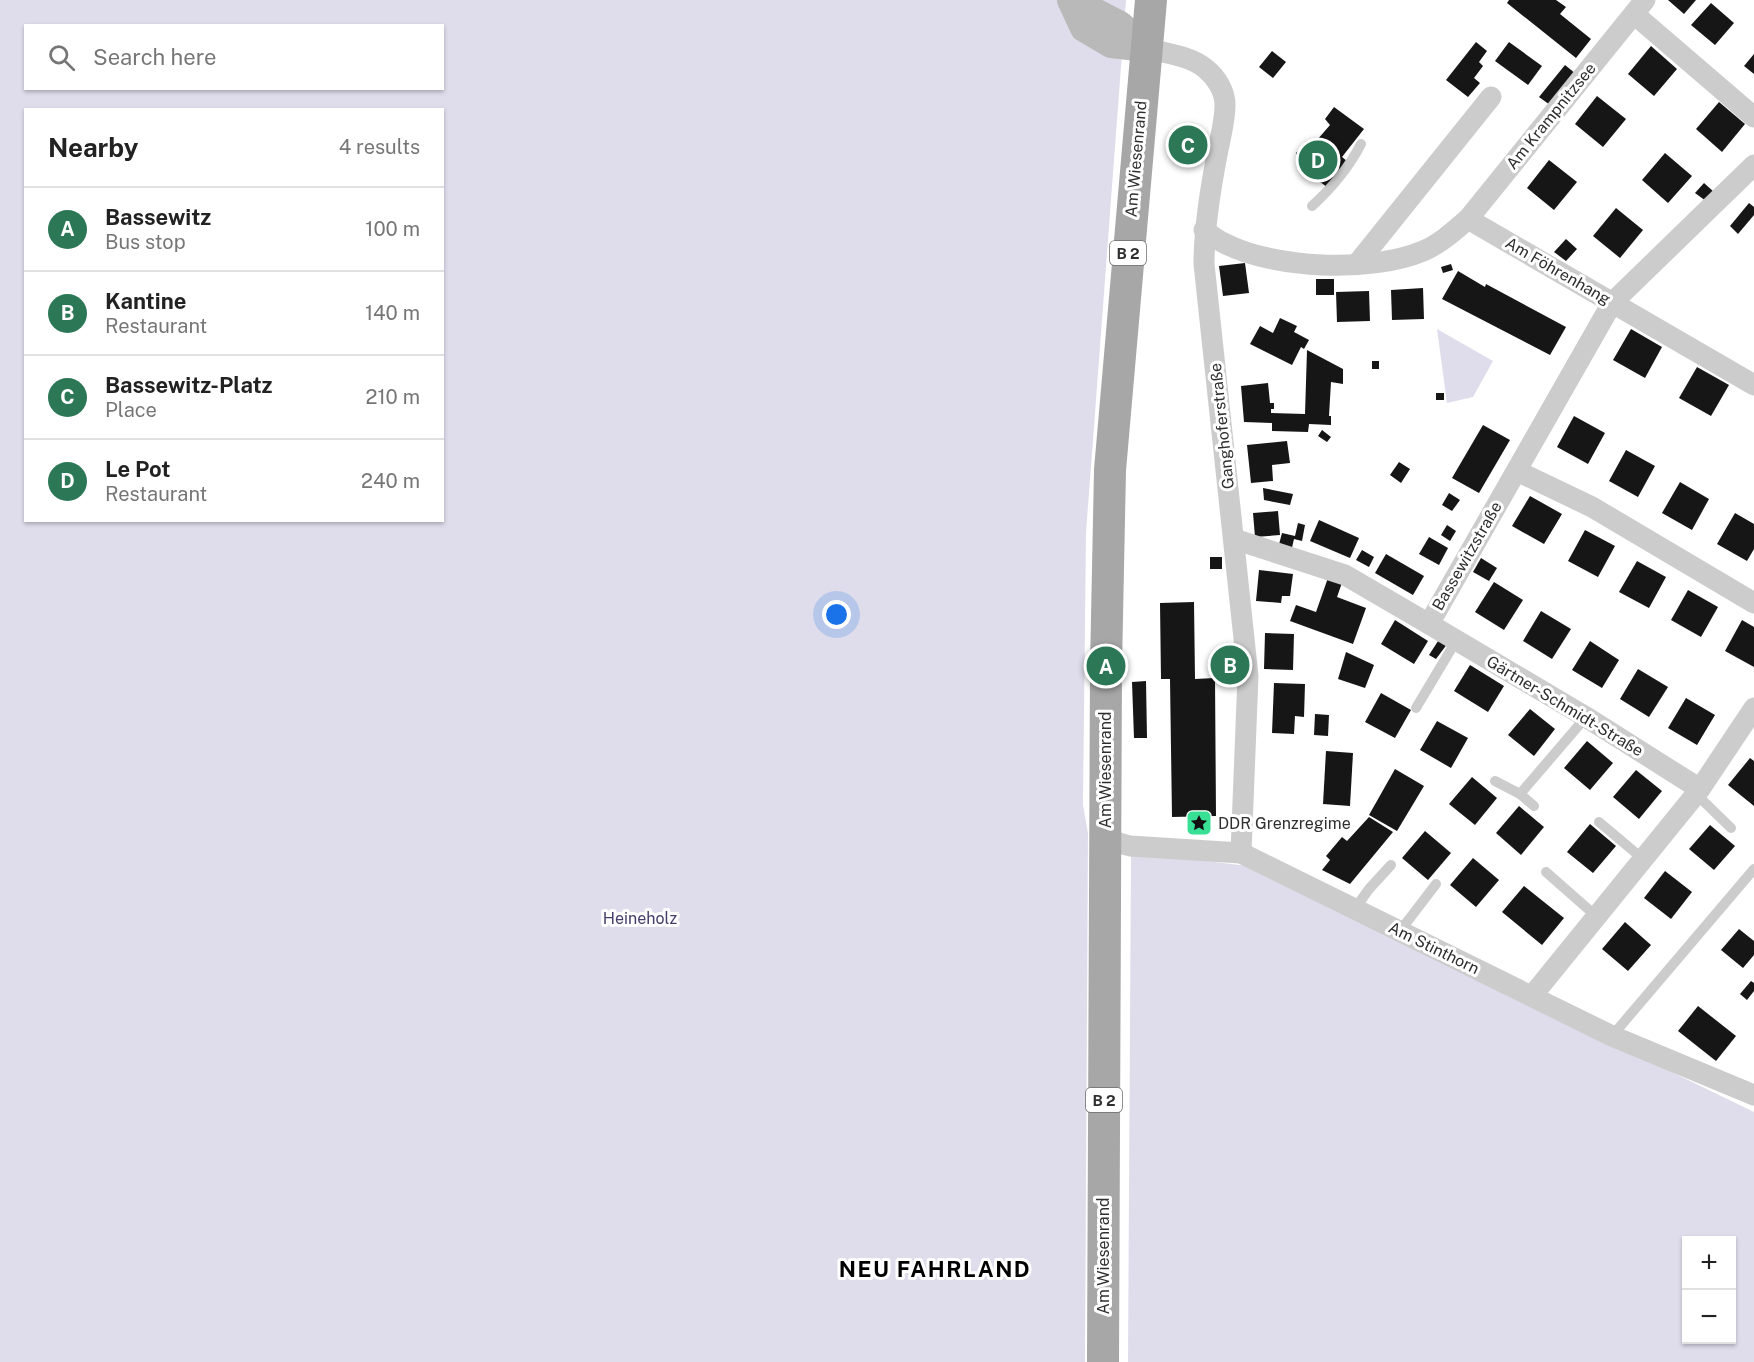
<!DOCTYPE html>
<html lang="en">
<head>
<meta charset="utf-8">
<style>
	:root { --surface:#fff; --page:#f6f6f6; --text:#222; --muted:#767676; --line:#e0e0e0; --accent:#2b7756 }
	body { margin:0; font-family:"Public Sans",sans-serif; background:var(--page); color:var(--text) }
	.controls { position:absolute; right:18px; bottom:18px; display:grid; overflow:hidden; border-radius:0px; box-shadow:0 2px 4px #0004 }
	.controls button { width:54px; height:54px; display:grid; place-items:center; padding:0; border:0; border-bottom:2px solid var(--line); background:var(--surface); color:var(--text); font:30px sans-serif }
	.you { position:absolute; left:837px; top:615px; width:21px; height:21px; margin:-15px; border:4px solid #fff; border-radius:50%; background:#1a73e8; box-shadow:0 0 0 9px #1a73e833 }
	.badge { display:grid; place-items:center; width:39px; height:39px; border-radius:50%; background:var(--accent); color:#fff; font-size:20px; font-weight:700 }
	.pin { position:absolute; translate:-50% -50%; border:3px solid #fff; box-shadow:0 2px 6px #0006 }
	.list { margin:0; padding:0; list-style:none }
	h2 { display:flex; justify-content:space-between; align-items:center; height:78px; margin:0; padding:0 24px; font-size:26px }
	h2 small { font-size:20px; font-weight:400; color:var(--muted) }
	.list li { display:grid; grid-template-columns:39px 1fr auto; gap:18px; align-items:center; box-sizing:border-box; height:84px; padding:0 24px; border-top:2px solid var(--line) }
	.list b { display:block; font-size:22px; white-space:nowrap }
	.list p { margin:0; font-size:20px; white-space:nowrap; color:var(--muted) }
	.list em { font-size:20px; font-style:normal; color:var(--muted) }
	.icon { flex:none; width:33px; height:33px; fill:none; stroke:currentColor; stroke-width:2; stroke-linecap:round; stroke-linejoin:round }
	.map { position:relative; flex:none; width:1754px; height:1362px; overflow:hidden }
	.search { position:absolute; background:var(--surface); box-shadow:0 2px 4px #0004; left:24px; top:24px; width:420px; height:66px; display:flex; align-items:center; gap:15px; box-sizing:border-box; padding:0 21px; border-radius:0px; color:var(--muted); font-size:22px }
	.panel { position:absolute; background:var(--surface); box-shadow:0 2px 4px #0004; left:24px; top:108px; width:420px; height:414px; border-radius:0px }
	.map>svg:first-child { display:block }
	.green { fill:#dfddec; fill-rule:evenodd }
	.building { fill:#161616 }
	.lines { fill:none; stroke-linecap:round; stroke-linejoin:round }
	.lane { stroke:#ccc; stroke-width:10 }
	.street { stroke:#ccc; stroke-width:21 }
	.secondary { stroke:#b9b9b9; stroke-width:28 }
	.primary { stroke:#a7a7a7; stroke-width:32 }
	.labels { text-anchor:middle; dominant-baseline:central; stroke-width:6; stroke-linejoin:round; paint-order:stroke }
	.shield { fill:#fff; stroke:#6d6d6d; stroke-width:1.5 }
	.shield-label { font-size:15px; font-weight:bold; fill:#2f2f2f }
	.street-label { font-size:16px; fill:#2f2f2f; stroke:#fff }
	.poi-label { font-size:16px; fill:#2f2f2f; stroke:#fff; text-anchor:start }
	.park-label { font-size:16px; fill:#453d6a; stroke:#fff }
	.district-label { font-size:22px; font-weight:bold; letter-spacing:1.5px; fill:#000; stroke:#fff }
</style>
</head>
<body>
<div class="map">
<svg width="1754" height="1362" viewBox="0 0 1754 1362">
	<rect width="100%" height="100%" fill="#fff"/>
	<!-- green -->
	<g class="green">
		<path d="M0 0H1126L1086 533 1083 805 1088 833 1085 1362H0ZM26 26H442V88H26ZM26 110H442V520H26Z"/>
		<polygon points="1437,329 1493,361 1473,397 1447,403"/>
		<path d="M1131 852 1248 866 1754 1112V1362H1128ZM1686 1240H1732V1340H1686Z"/>
	</g>
	<!-- building -->
	<g class="building">
		<polygon points="1509,0 1556,0 1566,7 1560,14 1591,39 1576,58 1507,3"/>
		<polygon points="1668,0 1696,0 1684,14"/>
		<polygon points="1711,3 1734,23 1715,45 1691,25"/>
		<polygon points="1476,42 1487,51 1479,62 1483,66 1474,78 1480,83 1468,97 1446,80"/>
		<polygon points="1509,42 1542,66 1528,85 1495,61"/>
		<polygon points="1651,46 1677,69 1654,96 1628,74"/>
		<polygon points="1272,51 1286,62 1273,78 1259,67"/>
		<polygon points="1754,54 1754,74 1744,66"/>
		<polygon points="1565,65 1576,74 1550,105 1539,97"/>
		<polygon points="1597,96 1626,119 1603,147 1575,124"/>
		<polygon points="1719,102 1745,124 1722,152 1696,129"/>
		<polygon points="1334,107 1364,129 1342,157 1348,162 1327,187 1297,165 1296,153 1306,141 1317,140 1330,125 1325,119"/>
		<polygon points="1665,153 1692,176 1668,203 1642,180"/>
		<polygon points="1549,160 1577,182 1554,210 1527,188"/>
		<polygon points="1704,183 1714,192 1706,201 1695,193"/>
		<polygon points="1749,203 1754,207 1754,215 1738,234 1730,226"/>
		<polygon points="1616,208 1643,230 1620,258 1593,236"/>
		<polygon points="1566,239 1577,249 1566,261 1554,252"/>
		<polygon points="1245,263 1249,293 1223,296 1219,266"/>
		<polygon points="1451,264 1453,270 1443,273 1441,267"/>
		<polygon points="1458,271 1485,287 1486,284 1566,327 1550,355 1442,299"/>
		<rect x="1316" y="279" width="18" height="16"/>
		<polygon points="1423,288 1424,319 1392,320 1391,290"/>
		<polygon points="1369,291 1370,321 1337,322 1336,292"/>
		<polygon points="1280,318 1297,326 1294,332 1309,340 1304,349 1301,347 1292,365 1250,344 1260,326 1273,333"/>
		<polygon points="1631,329 1662,347 1645,378 1613,360"/>
		<polygon points="1307,350 1343,369 1343,384 1331,382 1329,416 1331,416 1331,425 1309,424 1308,432 1272,431 1272,423 1244,422 1241,386 1268,383 1270,403 1274,403 1274,409 1271,409 1271,413 1305,414"/>
		<rect x="1372" y="361" width="7" height="8"/>
		<polygon points="1697,367 1729,385 1711,416 1679,398"/>
		<rect x="1436" y="393" width="8" height="7"/>
		<polygon points="1574,416 1605,433 1588,464 1557,447"/>
		<polygon points="1483,425 1510,440 1479,493 1452,478"/>
		<polygon points="1322,430 1331,437 1327,442 1318,436"/>
		<polygon points="1287,441 1290,463 1272,465 1273,481 1251,483 1247,445"/>
		<polygon points="1626,450 1655,466 1638,497 1609,481"/>
		<polygon points="1399,462 1410,469 1401,483 1390,475"/>
		<polygon points="1680,482 1709,499 1692,530 1662,513"/>
		<polygon points="1263,488 1293,494 1290,505 1264,500"/>
		<polygon points="1449,493 1460,500 1452,511 1442,505"/>
		<polygon points="1530,496 1562,514 1544,544 1512,526"/>
		<polygon points="1278,511 1280,535 1255,537 1253,513"/>
		<polygon points="1735,513 1754,524 1754,549 1747,561 1717,544"/>
		<polygon points="1319,520 1359,538 1350,558 1310,541"/>
		<polygon points="1298,523 1305,525 1302,541 1294,539 1291,552 1278,548 1282,533 1295,536"/>
		<polygon points="1447,525 1456,531 1450,541 1441,535"/>
		<polygon points="1585,530 1615,546 1598,577 1568,561"/>
		<polygon points="1429,537 1448,548 1439,565 1419,554"/>
		<polygon points="1362,550 1374,557 1369,567 1356,560"/>
		<polygon points="1386,554 1424,576 1413,595 1375,573"/>
		<rect x="1210" y="557" width="12" height="12"/>
		<polygon points="1481,558 1497,568 1489,581 1473,572"/>
		<polygon points="1637,561 1666,577 1649,608 1619,592"/>
		<polygon points="1259,570 1293,574 1290,596 1282,596 1281,603 1256,601"/>
		<polygon points="1329,575 1343,580 1337,597 1366,608 1353,644 1290,621 1296,605 1316,612"/>
		<polygon points="1494,582 1523,600 1504,630 1475,612"/>
		<polygon points="1688,590 1718,607 1701,637 1671,620"/>
		<polygon points="1194,602 1195,679 1215,678 1216,816 1172,817 1170,679 1161,679 1160,603"/>
		<polygon points="1541,611 1571,629 1552,659 1523,641"/>
		<polygon points="1395,620 1428,641 1414,664 1381,644"/>
		<polygon points="1742,620 1754,627 1754,667 1725,651"/>
		<polygon points="1265,633 1294,634 1293,670 1264,669"/>
		<polygon points="1440,638 1448,643 1436,659 1429,655"/>
		<polygon points="1590,641 1619,660 1602,688 1572,670"/>
		<polygon points="1346,652 1374,665 1365,688 1338,679"/>
		<polygon points="1470,665 1504,686 1488,712 1454,691"/>
		<polygon points="1638,669 1668,687 1649,717 1620,699"/>
		<polygon points="1146,681 1147,738 1134,738 1132,682"/>
		<polygon points="1274,683 1305,684 1304,717 1295,716 1294,734 1272,733"/>
		<polygon points="1381,693 1411,710 1395,738 1365,722"/>
		<polygon points="1686,698 1715,715 1697,745 1668,728"/>
		<polygon points="1530,709 1555,729 1534,756 1508,735"/>
		<polygon points="1315,714 1329,715 1328,736 1314,735"/>
		<polygon points="1437,721 1468,738 1451,768 1420,750"/>
		<polygon points="1587,741 1613,763 1590,790 1564,768"/>
		<polygon points="1326,751 1353,753 1350,806 1323,804"/>
		<polygon points="1750,758 1754,761 1754,806 1728,785"/>
		<polygon points="1395,769 1424,786 1397,831 1369,815"/>
		<polygon points="1636,770 1662,791 1639,819 1613,797"/>
		<polygon points="1472,777 1497,798 1475,825 1449,804"/>
		<polygon points="1519,806 1544,827 1521,855 1496,833"/>
		<polygon points="1369,817 1393,832 1350,884 1322,870 1330,860 1326,856 1342,837 1347,841"/>
		<polygon points="1590,824 1616,846 1593,873 1567,852"/>
		<polygon points="1710,825 1735,846 1714,870 1689,849"/>
		<polygon points="1425,831 1451,853 1428,880 1402,858"/>
		<polygon points="1473,858 1499,880 1476,907 1450,885"/>
		<polygon points="1665,871 1692,892 1671,919 1644,898"/>
		<polygon points="1524,886 1564,918 1542,945 1502,912"/>
		<polygon points="1625,922 1651,945 1628,971 1602,949"/>
		<polygon points="1739,929 1754,941 1754,955 1743,968 1721,950"/>
		<polygon points="1751,981 1754,983 1754,991 1747,1000 1740,994"/>
		<polygon points="1698,1006 1736,1036 1716,1061 1678,1031"/>
	</g>
	<g class="lines">
		<!-- lane -->
		<g class="lane">
			<path d="M1312 206C1333 187 1348 169 1361 144"/>
			<polyline points="1416,708 1456,641"/>
			<polyline points="1495,781 1520,794"/>
			<polyline points="1696,794 1731,828"/>
			<polyline points="1534,806 1520,794 1586,717"/>
			<polyline points="1599,822 1643,859"/>
			<polyline points="1546,872 1596,916"/>
			<polyline points="1354,910 1369,889 1391,865"/>
			<polyline points="1400,931 1436,884"/>
			<polyline points="1612,1036 1754,869"/>
		</g>
		<!-- street -->
		<g class="street">
			<polyline points="1634,14 1754,117"/>
			<path d="M1146 48C1165 53 1191 56 1206 69 1216 77 1225 91 1225 105 1225 122 1220 138 1217 155 1210 191 1204 227 1204 264L1248 676 1241 853"/>
			<polyline points="1468,219 1645,0"/>
			<path d="M1204 230C1211 235 1217 240 1224 243 1274 269 1371 273 1423 251 1440 244 1454 231 1468 219L1754 385"/>
			<polyline points="1357,264 1491,97"/>
			<polyline points="1517,471 1592,507 1754,603"/>
			<polyline points="1234,539 1345,575 1429,624 1612,303 1754,165"/>
			<polyline points="1429,624 1586,717 1700,789"/>
			<polyline points="1105,839 1130,846 1241,853 1612,1036 1754,1095"/>
			<polyline points="1532,996 1700,789 1754,708"/>
		</g>
		<!-- secondary -->
		<g class="secondary">
			<polyline points="1071,0 1084,28 1111,44 1146,48"/>
			<polyline points="1077,0 1095,12 1120,25 1146,48"/>
		</g>
		<!-- primary -->
		<polyline class="primary" points="1103,1362 1106,666 1110,470 1151,0"/>
	</g>
	<!-- icons -->
	<defs>
		<g id="sight-square" transform="scale(1.35)"><rect x="-9" y="-9" width="18" height="18" rx="4" fill="#37e095" stroke="#fff"/><path d="M0-6L1.8-2.2L6-1.7L2.9 1.2L3.7 5.4L0 3.3L-3.7 5.4L-2.9 1.2L-6-1.7L-1.8-2.2Z" fill="#111"/></g>
	</defs>
	<g fill-rule="evenodd">
		<use href="#sight-square" x="1199" y="823"/>
	</g>
	<g class="labels">
		<!-- shield labels -->
		<g class="shield">
			<rect x="1110" y="241" width="36" height="24" rx="4.5"/>
			<rect x="1086" y="1088" width="36" height="24" rx="4.5"/>
		</g>
		<g class="shield-label">
			<text x="1128" y="253">B 2</text>
			<text x="1104" y="1100">B 2</text>
		</g>
		<!-- street labels -->
		<g class="street-label">
			<text transform="translate(1551 116) rotate(-51)">Am Krampnitzsee</text>
			<text transform="translate(1136 159) rotate(-85)">Am Wiesenrand</text>
			<text transform="translate(1558 271) rotate(30)">Am Föhrenhang</text>
			<text transform="translate(1222 426) rotate(-96)">Ganghoferstraße</text>
			<text transform="translate(1467 556) rotate(-60)">Bassewitzstraße</text>
			<text transform="translate(1565 706) rotate(31)">Gärtner-Schmidt-Straße</text>
			<text transform="translate(1105 770) rotate(-90)">Am Wiesenrand</text>
			<text transform="translate(1434 948) rotate(26)">Am Stinthorn</text>
			<text transform="translate(1103 1256) rotate(-90)">Am Wiesenrand</text>
		</g>
		<!-- poi labels -->
		<g class="poi-label">
			<text x="1218" y="823">DDR Grenzregime</text>
		</g>
		<!-- park labels -->
		<g class="park-label">
			<text x="640" y="918">Heineholz</text>
		</g>
		<!-- district labels -->
		<g class="district-label">
			<text x="935" y="1269">NEU FAHRLAND</text>
		</g>
	</g>
</svg>
<div class="controls">
<button>+</button>
<button>−</button>
</div>
<div class="you"></div>
<div class="pin badge" style="left:1106px;top:666px">A</div>
<div class="pin badge" style="left:1230px;top:665px">B</div>
<div class="pin badge" style="left:1188px;top:145px">C</div>
<div class="pin badge" style="left:1318px;top:160px">D</div>
<div class="search"><svg class="icon" aria-label="search" viewBox="0 0 24 24"><circle cx="10" cy="10" r="6"/><path d="M15 15l6 6"/></svg>Search here</div>
<section class="panel">
<h2>Nearby<small>4 results</small></h2>
<ul class="list">
<li><span class="badge">A</span><div><b>Bassewitz</b><p>Bus stop</p></div><em>100 m</em></li>
<li><span class="badge">B</span><div><b>Kantine</b><p>Restaurant</p></div><em>140 m</em></li>
<li><span class="badge">C</span><div><b>Bassewitz-Platz</b><p>Place</p></div><em>210 m</em></li>
<li><span class="badge">D</span><div><b>Le Pot</b><p>Restaurant</p></div><em>240 m</em></li>
</ul>
</section>
</div>
</body>
</html>
